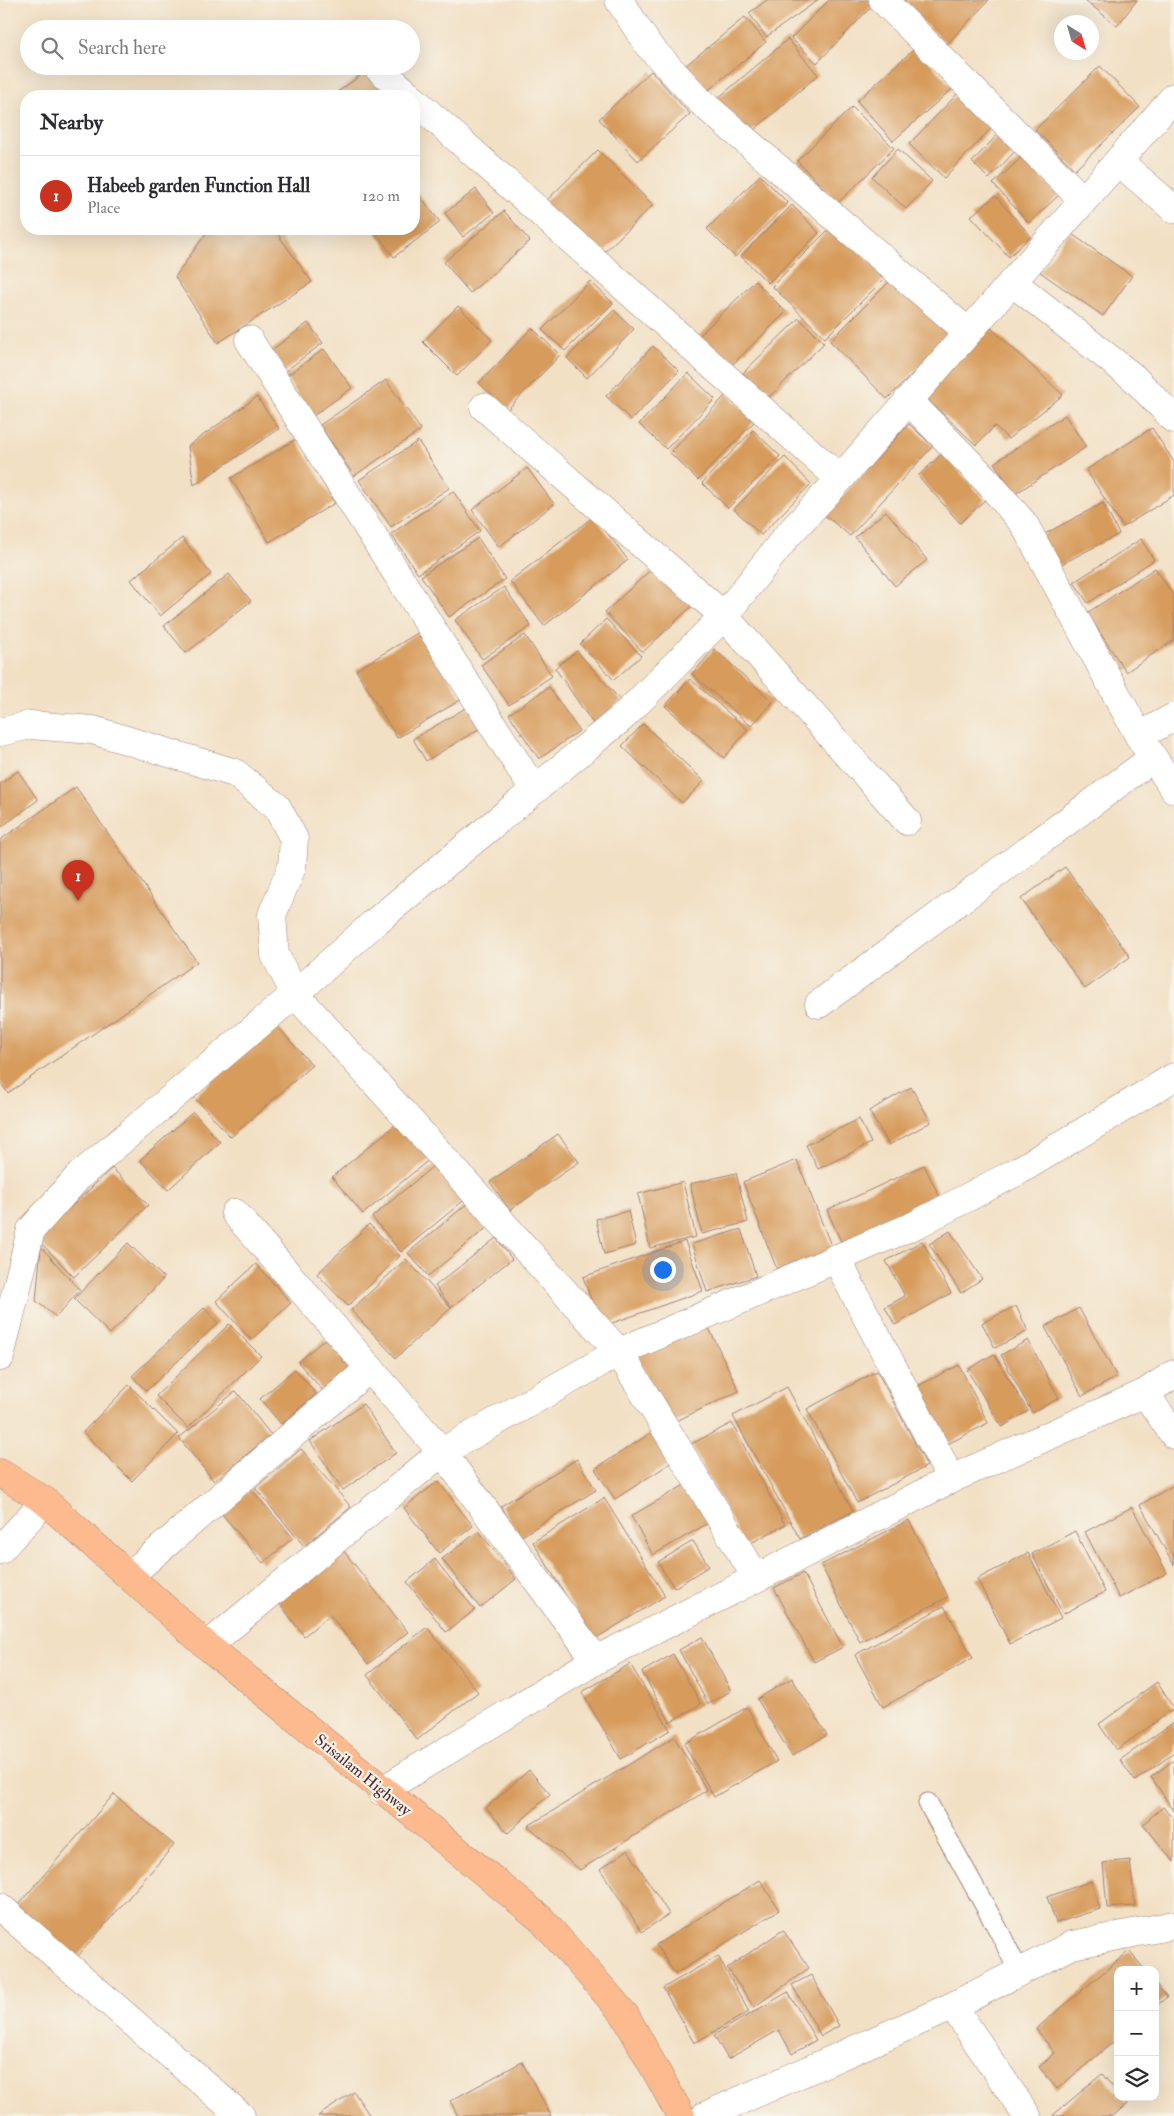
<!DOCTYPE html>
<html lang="en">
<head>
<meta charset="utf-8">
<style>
	:root { --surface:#fff; --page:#f2f2f3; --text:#2b2b33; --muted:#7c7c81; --line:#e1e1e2; --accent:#c8321e }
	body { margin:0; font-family:"IM FELL Double Pica",serif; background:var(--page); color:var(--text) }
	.controls { position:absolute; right:15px; bottom:15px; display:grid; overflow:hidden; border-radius:10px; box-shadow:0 5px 20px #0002 }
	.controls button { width:45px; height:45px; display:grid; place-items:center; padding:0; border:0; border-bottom:1px solid var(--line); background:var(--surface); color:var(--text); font:25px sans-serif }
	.compass { position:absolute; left:1054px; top:15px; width:45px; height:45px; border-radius:50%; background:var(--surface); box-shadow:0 5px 20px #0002; rotate:143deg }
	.you { position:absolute; left:662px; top:1269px; width:18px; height:18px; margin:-12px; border:4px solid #fff; border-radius:50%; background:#1a73e8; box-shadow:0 0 0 8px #1a73e833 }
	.badge { display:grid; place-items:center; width:32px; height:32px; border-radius:50%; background:var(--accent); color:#fff; font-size:16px; font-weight:700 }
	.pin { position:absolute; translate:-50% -41px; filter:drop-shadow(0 1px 2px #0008) }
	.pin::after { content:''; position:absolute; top:26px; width:18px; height:15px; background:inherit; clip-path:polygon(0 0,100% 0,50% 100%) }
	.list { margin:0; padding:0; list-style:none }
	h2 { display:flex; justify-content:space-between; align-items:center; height:65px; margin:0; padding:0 20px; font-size:21px }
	h2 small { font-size:16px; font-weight:400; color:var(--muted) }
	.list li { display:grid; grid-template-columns:32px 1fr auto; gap:15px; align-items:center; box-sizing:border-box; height:80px; padding:0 20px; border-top:1px solid var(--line) }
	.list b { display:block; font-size:19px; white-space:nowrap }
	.list p { margin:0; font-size:16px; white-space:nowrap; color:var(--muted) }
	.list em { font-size:16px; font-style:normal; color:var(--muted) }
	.icon { flex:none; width:28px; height:28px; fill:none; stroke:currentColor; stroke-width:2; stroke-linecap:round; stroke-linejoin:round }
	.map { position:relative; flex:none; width:1174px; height:2116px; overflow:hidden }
	.search { position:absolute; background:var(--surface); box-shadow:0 5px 20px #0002; left:20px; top:20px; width:400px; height:55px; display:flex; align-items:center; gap:12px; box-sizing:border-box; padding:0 18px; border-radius:28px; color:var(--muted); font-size:19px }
	.panel { position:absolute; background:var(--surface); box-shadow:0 5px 20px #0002; left:20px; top:90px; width:400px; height:145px; border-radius:20px }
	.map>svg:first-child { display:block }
	.building { fill:#d79b5b }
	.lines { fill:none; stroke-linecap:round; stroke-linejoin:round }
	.service-casing { stroke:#9e8078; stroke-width:21 }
	.minor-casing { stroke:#9e8078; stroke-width:29 }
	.tertiary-casing { stroke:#9e8078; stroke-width:29 }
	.trunk-casing { stroke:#9e8078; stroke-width:29 }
	.service { stroke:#fff; stroke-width:19 }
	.minor { stroke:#fff; stroke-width:28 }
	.tertiary { stroke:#fff; stroke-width:28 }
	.trunk { stroke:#fcba8e; stroke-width:28 }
	.labels { text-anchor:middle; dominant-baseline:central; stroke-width:4.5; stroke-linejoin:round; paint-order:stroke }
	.street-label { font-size:16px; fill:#4a1f2b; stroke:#f7f3e8 }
</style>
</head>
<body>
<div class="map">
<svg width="1174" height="2116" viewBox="0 0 1174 2116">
	<rect width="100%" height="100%" fill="#f7f3e8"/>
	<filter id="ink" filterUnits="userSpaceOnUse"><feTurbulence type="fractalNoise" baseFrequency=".02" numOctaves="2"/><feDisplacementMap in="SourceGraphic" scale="10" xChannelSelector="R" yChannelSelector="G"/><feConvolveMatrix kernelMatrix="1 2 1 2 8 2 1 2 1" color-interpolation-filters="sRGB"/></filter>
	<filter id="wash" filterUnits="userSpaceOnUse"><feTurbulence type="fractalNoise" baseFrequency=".0096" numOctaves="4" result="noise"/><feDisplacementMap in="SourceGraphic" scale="20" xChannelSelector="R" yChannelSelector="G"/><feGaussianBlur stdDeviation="1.12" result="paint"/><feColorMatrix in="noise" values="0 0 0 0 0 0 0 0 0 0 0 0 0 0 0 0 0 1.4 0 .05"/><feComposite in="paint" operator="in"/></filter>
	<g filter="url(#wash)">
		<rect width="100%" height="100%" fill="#f2e0c5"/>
		<g id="blocks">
			<!-- building -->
			<g class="building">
				<polygon points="767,0 818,0 766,37 749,13"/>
				<polygon points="829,0 868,0 873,5 817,63 791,38"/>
				<polygon points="905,0 989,0 947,44 902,3"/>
				<polygon points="1085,0 1137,0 1117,26"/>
				<polygon points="745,17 766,42 706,92 685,66"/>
				<polygon points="788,39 818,75 748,135 717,99"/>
				<polygon points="916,47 953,88 893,141 857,101"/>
				<polygon points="1100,66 1140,107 1075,170 1035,130"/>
				<polygon points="369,69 389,96 332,96"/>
				<polygon points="651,71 690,114 638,161 599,119"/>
				<polygon points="963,88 998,121 944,178 909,144"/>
				<polygon points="852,107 894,148 838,203 797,161"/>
				<polygon points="1001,131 1019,147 989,179 972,162"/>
				<polygon points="898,149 932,181 906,209 872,177"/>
				<polygon points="598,150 653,205 597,259 543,204"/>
				<polygon points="1022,157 1059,195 1029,223 993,184"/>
				<polygon points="760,175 788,203 735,257 707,229"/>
				<polygon points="414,188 440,222 394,257 373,229 414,229"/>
				<polygon points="476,189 494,213 463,237 445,213"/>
				<polygon points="995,196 1031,236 1009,257 971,216"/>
				<polygon points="792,205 819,233 768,283 741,256"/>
				<polygon points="504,211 530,241 470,293 444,262"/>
				<polygon points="833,225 886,277 825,338 772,286"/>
				<polygon points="209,229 274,229 312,282 218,343 175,277"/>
				<polygon points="1069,232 1132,276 1103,316 1040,272"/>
				<polygon points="894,277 951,336 887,399 830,341"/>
				<polygon points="590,281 613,303 565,351 542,330"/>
				<polygon points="755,281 786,312 730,367 699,336"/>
				<polygon points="458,306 492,340 457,376 423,342"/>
				<polygon points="614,310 634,329 587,378 567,358"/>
				<polygon points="799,318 824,343 768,398 743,373"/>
				<polygon points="308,323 323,343 284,372 269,352"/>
				<polygon points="989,326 1063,395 1008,439 995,426 976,445 924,396"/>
				<polygon points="532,328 560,355 507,410 479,383"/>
				<polygon points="653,346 679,371 631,420 606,396"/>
				<polygon points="324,349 352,388 313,416 285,377"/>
				<polygon points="688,373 715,399 666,449 639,424"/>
				<polygon points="386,380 421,430 354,476 320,425"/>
				<polygon points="727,394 755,421 698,480 670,453"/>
				<polygon points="257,397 279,429 194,485 188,446"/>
				<polygon points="1065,415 1086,447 1015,494 994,463"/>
				<polygon points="909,424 933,446 850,536 825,515"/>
				<polygon points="1152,428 1174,462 1174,495 1123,527 1086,470"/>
				<polygon points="753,430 780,456 728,508 702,483"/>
				<polygon points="296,439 335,503 269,542 231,478"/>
				<polygon points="418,441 449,488 391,527 359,480"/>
				<polygon points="943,453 985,500 960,523 918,476"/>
				<polygon points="785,457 811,484 761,535 734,509"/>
				<polygon points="527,468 554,504 499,547 472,510"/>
				<polygon points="453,491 480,531 418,574 391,534"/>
				<polygon points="1103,503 1119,534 1054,568 1037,538"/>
				<polygon points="886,511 927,560 895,586 855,537"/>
				<polygon points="594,516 628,560 544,626 510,581"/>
				<polygon points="182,538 211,574 160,616 131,580"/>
				<polygon points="478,538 505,579 449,617 421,576"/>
				<polygon points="1141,539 1154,560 1088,603 1074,582"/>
				<polygon points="655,566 692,606 643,652 605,612"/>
				<polygon points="1155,568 1174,596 1174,640 1126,672 1087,613"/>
				<polygon points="229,574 251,601 186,653 164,626"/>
				<polygon points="504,587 531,626 482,659 455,620"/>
				<polygon points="606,619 641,656 614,680 580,644"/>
				<polygon points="421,631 462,699 397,738 356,670"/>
				<polygon points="525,635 552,676 509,705 481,665"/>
				<polygon points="714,649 773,702 751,726 692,674"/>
				<polygon points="577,651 621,701 594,725 555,668"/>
				<polygon points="690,679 748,730 724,758 665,706"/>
				<polygon points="549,687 579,731 539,759 509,714"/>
				<polygon points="469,706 482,727 426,761 413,739"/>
				<polygon points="643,724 704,781 682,803 622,746"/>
				<polygon points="18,771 38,800 0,828 0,784"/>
				<polygon points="76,787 197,962 8,1093 0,1082 0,840"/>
				<polygon points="1065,867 1130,957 1085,989 1021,899"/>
				<polygon points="275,1024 312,1065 231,1137 194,1097"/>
				<polygon points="911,1087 931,1122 889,1145 869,1111"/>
				<polygon points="193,1112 220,1142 168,1190 140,1160"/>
				<polygon points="859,1119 871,1143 818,1169 806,1145"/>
				<polygon points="400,1121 431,1158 363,1214 332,1177"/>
				<polygon points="558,1134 579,1162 510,1210 490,1182"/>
				<polygon points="797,1160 836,1258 781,1280 743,1182"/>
				<polygon points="438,1162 468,1197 401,1252 372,1217"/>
				<polygon points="924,1165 941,1200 843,1246 827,1210"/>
				<polygon points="112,1168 148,1205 74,1277 37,1239"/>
				<polygon points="736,1173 748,1222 702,1234 690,1184"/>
				<polygon points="683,1182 696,1237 650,1248 638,1194"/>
				<polygon points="470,1201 490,1225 428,1276 408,1253"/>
				<polygon points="628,1211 636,1245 604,1254 596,1219"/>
				<polygon points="369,1224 400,1256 348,1306 317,1274"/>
				<polygon points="741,1229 756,1276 707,1292 692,1244"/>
				<polygon points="950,1231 982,1279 961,1293 929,1244"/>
				<polygon points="496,1238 512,1259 451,1307 435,1286"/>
				<polygon points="685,1241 703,1291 601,1327 583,1277"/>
				<polygon points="922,1241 951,1293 895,1325 885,1307 905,1296 886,1261"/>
				<polygon points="128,1243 164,1278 110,1334 74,1299"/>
				<polygon points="41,1247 80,1290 56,1317 36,1301"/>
				<polygon points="406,1259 451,1308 396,1358 351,1310"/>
				<polygon points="256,1264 291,1303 251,1340 216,1301"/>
				<polygon points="1016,1306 1028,1331 995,1348 982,1323"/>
				<polygon points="204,1308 218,1323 146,1391 132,1376"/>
				<polygon points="1079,1308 1117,1377 1082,1396 1045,1327"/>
				<polygon points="706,1322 739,1391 670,1424 637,1355"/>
				<polygon points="229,1324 261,1356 188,1428 156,1396"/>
				<polygon points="325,1339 351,1369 324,1392 298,1362"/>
				<polygon points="1028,1340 1059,1398 1032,1413 1001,1355"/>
				<polygon points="994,1354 1028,1411 1002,1427 967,1370"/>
				<polygon points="959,1365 988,1423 946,1445 916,1387"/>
				<polygon points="295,1369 316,1394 281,1424 260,1399"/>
				<polygon points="877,1371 927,1466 857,1503 807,1409"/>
				<polygon points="129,1385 178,1434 132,1481 83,1432"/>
				<polygon points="787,1387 853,1511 800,1539 733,1416"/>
				<polygon points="236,1391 271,1435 214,1481 179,1438"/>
				<polygon points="363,1404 396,1453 343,1490 310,1441"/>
				<polygon points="732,1423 785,1525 745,1546 691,1444"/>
				<polygon points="657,1429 677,1459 615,1499 595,1469"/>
				<polygon points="301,1449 351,1507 304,1546 255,1488"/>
				<polygon points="577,1459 596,1490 520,1537 501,1506"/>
				<polygon points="438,1481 473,1526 439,1553 404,1508"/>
				<polygon points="688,1483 710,1522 653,1555 631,1516"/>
				<polygon points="1174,1485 1174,1565 1140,1505"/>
				<polygon points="251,1489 293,1538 263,1563 222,1514"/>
				<polygon points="604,1498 665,1596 593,1640 533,1542"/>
				<polygon points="1132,1507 1167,1573 1119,1598 1085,1532"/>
				<polygon points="909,1520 948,1597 860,1642 821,1565"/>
				<polygon points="479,1531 516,1579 480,1608 442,1559"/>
				<polygon points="1075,1531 1105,1592 1063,1614 1032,1554"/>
				<polygon points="693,1541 709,1566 674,1588 658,1562"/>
				<polygon points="343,1550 408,1632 368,1664 330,1615 304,1636 278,1601"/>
				<polygon points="1028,1553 1061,1618 1010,1644 977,1579"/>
				<polygon points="435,1559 475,1610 446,1632 407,1582"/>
				<polygon points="803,1573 843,1647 814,1662 774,1588"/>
				<polygon points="944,1606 973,1658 883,1707 855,1655"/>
				<polygon points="427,1627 478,1692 417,1740 367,1675"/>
				<polygon points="702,1637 731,1691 708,1704 679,1650"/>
				<polygon points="673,1654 701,1704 670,1722 642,1672"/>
				<polygon points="630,1664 670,1730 621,1759 582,1692"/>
				<polygon points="792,1678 827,1735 792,1756 757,1699"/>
				<polygon points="1157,1682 1174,1709 1116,1750 1099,1724"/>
				<polygon points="747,1707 777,1761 714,1797 684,1744"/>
				<polygon points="1174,1722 1174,1753 1135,1781 1120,1760"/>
				<polygon points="674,1737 707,1790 580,1870 528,1826"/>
				<polygon points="1174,1760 1174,1811 1151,1777"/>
				<polygon points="529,1770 550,1794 508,1833 486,1808"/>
				<polygon points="114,1794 174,1845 71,1964 11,1913"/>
				<polygon points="1163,1807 1174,1819 1174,1862 1143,1824"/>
				<polygon points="628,1850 669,1914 642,1932 600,1869"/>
				<polygon points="1130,1860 1135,1906 1107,1908 1103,1863"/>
				<polygon points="760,1880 779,1910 675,1974 656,1945"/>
				<polygon points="1091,1881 1100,1909 1056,1923 1047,1897"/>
				<polygon points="783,1930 809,1968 754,2007 727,1968"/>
				<polygon points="1129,1951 1145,1970 1118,1970 1118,2038 1057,2089 1039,2067 1055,2053 1036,2029"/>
				<polygon points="718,1956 749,2012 694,2043 663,1988"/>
				<polygon points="811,1975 839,2026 821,2036 792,1985"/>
				<polygon points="1155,1983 1167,1997 1155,2007"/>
				<polygon points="788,1992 816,2040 792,2054 779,2030 728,2059 714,2035"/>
				<polygon points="522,2062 551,2116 458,2116 450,2101"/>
				<polygon points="1102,2074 1118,2093 1118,2097 1122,2097 1127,2104 1113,2116 1052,2116"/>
				<polygon points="354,2092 370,2116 318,2116"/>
			</g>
		</g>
	</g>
	<g filter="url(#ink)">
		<use href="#blocks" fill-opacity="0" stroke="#9e8078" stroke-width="1"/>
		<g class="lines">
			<!-- service casing -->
			<g class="service-casing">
				<polyline id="service" points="928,1803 1000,1933 1019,1972"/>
			</g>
			<!-- minor casing -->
			<g class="minor-casing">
				<g id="minor">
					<polyline points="619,0 648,45 701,102 968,332"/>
					<polyline points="883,0 1083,200"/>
					<polyline points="378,68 410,96"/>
					<polyline points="414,100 840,479"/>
					<polyline points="1118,161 1174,209"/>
					<polyline points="1012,282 1134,378 1174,419"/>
					<polyline points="249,340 534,790"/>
					<polyline points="908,400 988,482 1024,524 1139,736 1174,789"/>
					<polyline points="484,407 724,616 907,821"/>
					<polyline points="0,732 30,725 93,730 235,773 277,807 294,839 292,867 272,915 275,955 295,994 619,1352 756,1577"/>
					<polyline points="1139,736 1174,717"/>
					<polyline points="819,1004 1153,758"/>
					<polyline points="235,1213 442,1452 596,1660"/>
					<polyline points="836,1258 951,1479"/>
					<polyline points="0,1357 31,1230 79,1176 295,994 374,923 624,716 724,616 787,536 840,479 1174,97"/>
					<polyline points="1145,1393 1174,1435"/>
					<polyline points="130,1575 370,1368"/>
					<polyline points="207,1646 442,1452 619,1352 917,1224 1020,1170 1174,1077"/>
					<polyline points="381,1791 596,1660 951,1479 1145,1393 1174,1374"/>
					<polyline points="0,1907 241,2116"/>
					<polyline points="953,2006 1027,2116"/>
					<polyline points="705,2116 953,2006 1072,1945 1174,1925"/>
				</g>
			</g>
			<!-- tertiary casing -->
			<g class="tertiary-casing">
				<polyline id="tertiary" points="0,1550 45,1501"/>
			</g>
			<!-- trunk casing -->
			<g class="trunk-casing">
				<polyline id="trunk" points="0,1473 45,1501 207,1646 541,1919 625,2015 681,2116"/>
			</g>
			<!-- service -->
			<use href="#service" class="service"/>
			<!-- minor -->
			<use href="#minor" class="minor"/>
			<!-- tertiary -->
			<use href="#tertiary" class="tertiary"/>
			<!-- trunk -->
			<use href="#trunk" class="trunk"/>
		</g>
	</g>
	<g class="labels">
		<!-- street labels -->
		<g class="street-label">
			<text transform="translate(363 1775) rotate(39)">Srisailam Highway</text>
		</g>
	</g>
</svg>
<div class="controls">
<button>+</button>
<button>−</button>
<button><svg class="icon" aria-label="layers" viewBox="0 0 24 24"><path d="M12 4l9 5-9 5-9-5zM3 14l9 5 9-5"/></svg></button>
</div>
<svg class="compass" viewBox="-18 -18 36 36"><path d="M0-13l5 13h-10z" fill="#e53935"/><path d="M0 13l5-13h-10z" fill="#7c7c81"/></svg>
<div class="you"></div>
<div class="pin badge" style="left:78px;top:901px">1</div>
<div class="search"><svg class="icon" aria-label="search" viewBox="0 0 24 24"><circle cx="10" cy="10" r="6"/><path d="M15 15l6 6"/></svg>Search here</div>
<section class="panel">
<h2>Nearby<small></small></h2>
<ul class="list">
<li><span class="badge">1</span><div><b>Habeeb garden Function Hall</b><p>Place</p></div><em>120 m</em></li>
</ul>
</section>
</div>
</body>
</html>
